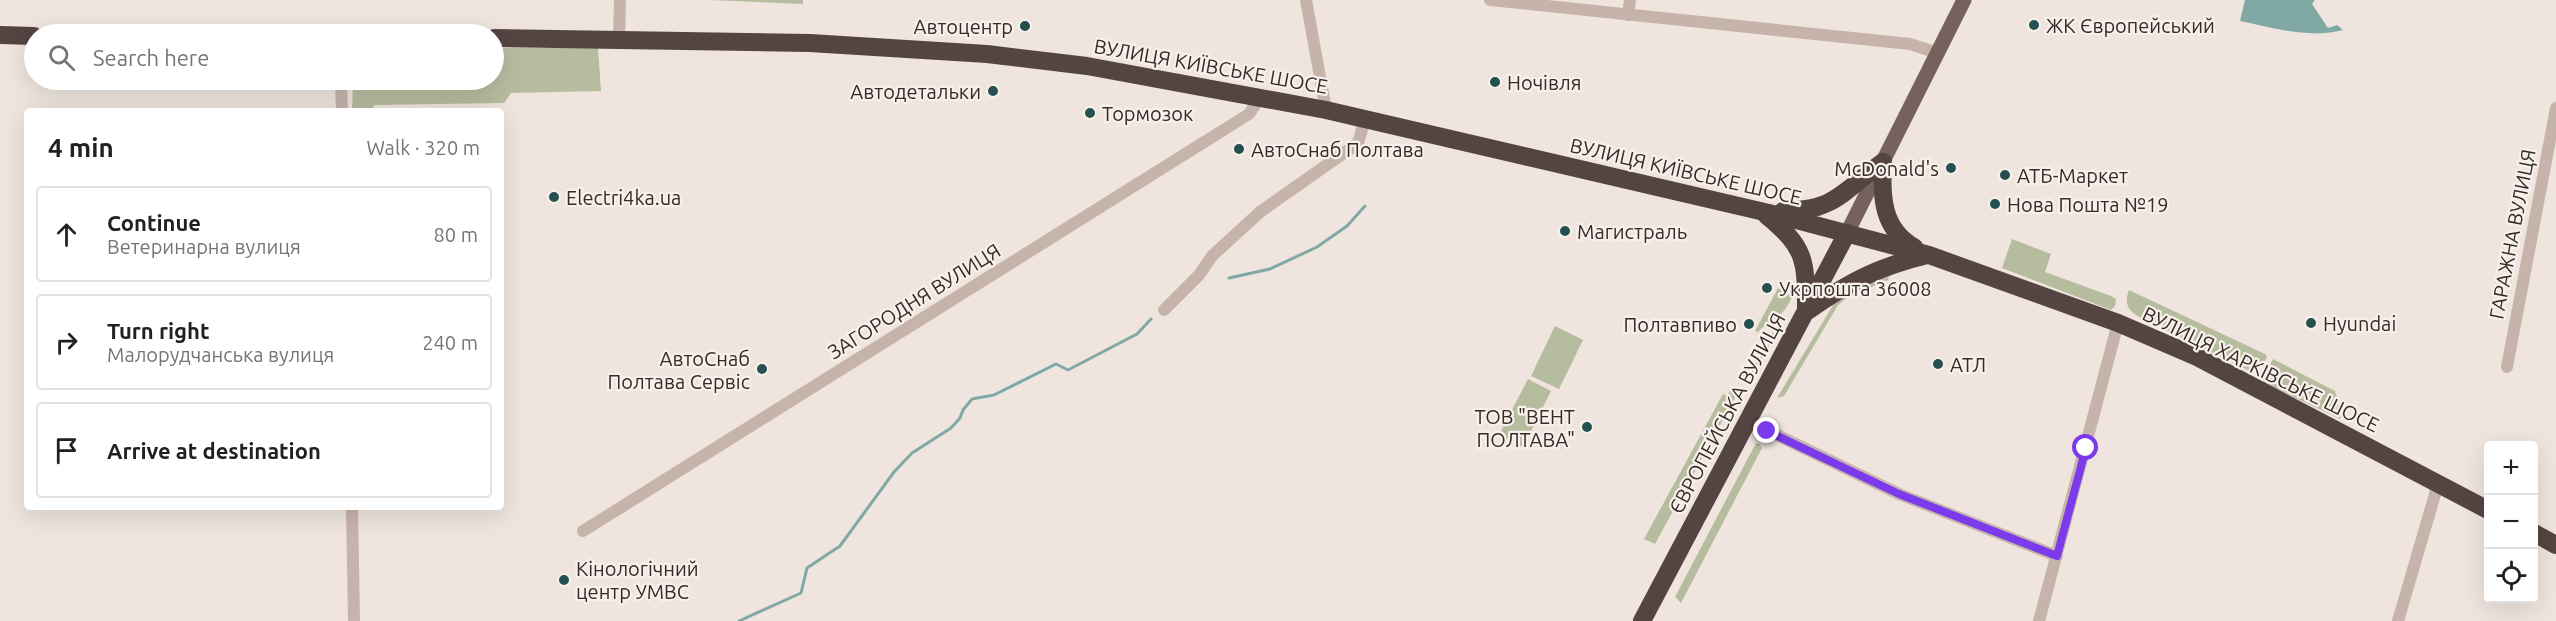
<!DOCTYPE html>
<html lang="en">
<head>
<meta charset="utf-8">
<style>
	:root { --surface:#fff; --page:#f6f6f6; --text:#202124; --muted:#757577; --line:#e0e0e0 }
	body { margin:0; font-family:Ubuntu,sans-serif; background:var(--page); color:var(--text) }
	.controls { position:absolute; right:18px; bottom:18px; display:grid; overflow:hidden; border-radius:6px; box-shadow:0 6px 24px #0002 }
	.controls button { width:54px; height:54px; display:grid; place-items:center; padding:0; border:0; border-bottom:2px solid var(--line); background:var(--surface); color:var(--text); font:30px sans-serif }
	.stop { position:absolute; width:18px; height:18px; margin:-14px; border:4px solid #7c3aed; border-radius:50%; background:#fff }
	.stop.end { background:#7c3aed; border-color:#fff; box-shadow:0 2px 6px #0008 }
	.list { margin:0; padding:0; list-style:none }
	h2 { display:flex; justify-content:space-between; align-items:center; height:78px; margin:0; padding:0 24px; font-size:26px }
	h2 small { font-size:20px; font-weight:400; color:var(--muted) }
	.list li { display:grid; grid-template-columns:39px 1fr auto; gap:18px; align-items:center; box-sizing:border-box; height:96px; margin:0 12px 12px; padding:0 12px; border:2px solid var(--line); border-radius:6px }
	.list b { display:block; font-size:22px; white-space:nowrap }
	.list p { margin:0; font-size:20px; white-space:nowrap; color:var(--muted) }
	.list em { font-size:20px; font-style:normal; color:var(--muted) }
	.icon { flex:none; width:33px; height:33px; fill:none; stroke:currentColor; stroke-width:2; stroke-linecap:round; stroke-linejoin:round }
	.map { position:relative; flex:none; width:2556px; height:621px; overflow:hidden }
	.search { position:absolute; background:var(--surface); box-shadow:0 6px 24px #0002; left:24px; top:24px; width:480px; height:66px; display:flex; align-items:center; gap:15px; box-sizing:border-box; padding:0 21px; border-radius:33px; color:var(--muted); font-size:22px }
	.panel { position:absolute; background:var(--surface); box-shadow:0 6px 24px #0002; left:24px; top:108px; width:480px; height:402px; border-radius:6px }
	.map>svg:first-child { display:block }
	.green { fill:#b6bd9f }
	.water { fill:#80a9a6 }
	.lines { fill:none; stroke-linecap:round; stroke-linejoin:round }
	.stream { stroke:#80a9a6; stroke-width:3 }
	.minor { stroke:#c6b4ab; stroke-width:12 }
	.major { stroke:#75625c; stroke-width:15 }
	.highway { stroke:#554542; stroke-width:18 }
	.route { stroke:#7c3aed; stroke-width:8 }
	.poi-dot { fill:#24514f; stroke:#f8f0ea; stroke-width:2 }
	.labels { text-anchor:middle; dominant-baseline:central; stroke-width:4.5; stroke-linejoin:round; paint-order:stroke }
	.poi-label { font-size:20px; fill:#352c29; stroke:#f8f0ea; text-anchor:start }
	.street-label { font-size:20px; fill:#352c29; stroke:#f8f0ea }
</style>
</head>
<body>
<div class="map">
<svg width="2556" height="621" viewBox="0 0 2556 621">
	<rect width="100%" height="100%" fill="#efe5de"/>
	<!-- green -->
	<g class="green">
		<polygon points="709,0 803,0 803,4"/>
		<polygon points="494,48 598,48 601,91 511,93 504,103 374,105 372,111 352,111 353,80 494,80"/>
		<polygon points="2012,239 2051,254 2045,272 2111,296 2116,299 2115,306 2111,310 2002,268"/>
		<polygon points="1889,276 1888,280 1848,297 1838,305 1784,396 1777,398 1835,302 1844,293"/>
		<path d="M1778 288 1792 297C1780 322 1774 315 1758 332L1755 331Z"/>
		<path d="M2129 290 2265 354 2267 357 2262 366 2248 370 2143 319C2130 312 2123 306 2129 290Z"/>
		<polygon points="1555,326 1583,340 1559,389 1531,376"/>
		<polygon points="1773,332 1776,334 1751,377 1750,375"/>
		<polygon points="2273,359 2335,391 2341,416 2340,419 2264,383 2263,376"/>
		<polygon points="1528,379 1551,391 1523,447 1499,435"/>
		<polygon points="1731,388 1738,392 1655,544 1644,539 1723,394 1727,396"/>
		<polygon points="1756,443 1760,444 1762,448 1681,603 1675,597"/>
	</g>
	<!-- water -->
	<path class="water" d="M2245 0H2315L2312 4 2328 28 2337 25 2343 30C2310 39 2274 28 2240 21Z"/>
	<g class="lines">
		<!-- stream -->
		<g class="stream">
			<polyline points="1229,278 1270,269 1317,247 1347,226 1365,206"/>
			<polyline points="739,621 801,593 807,568 840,546 894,472 912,453 951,428 960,418 963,410 972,399 994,395 1056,364 1068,370 1137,334 1151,319"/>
		</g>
		<!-- minor -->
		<g class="minor">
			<polyline points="1306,0 1326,110"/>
			<polyline points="1490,0 1910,44 1938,53"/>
			<polyline points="1628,15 1630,0"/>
			<polyline points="619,39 620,0"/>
			<polyline points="341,80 342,111"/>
			<polyline points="1164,310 1199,275 1212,256 1260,212 1358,143 1365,119"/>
			<polyline points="2507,367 2556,108"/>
			<polyline points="1748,421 1899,494 2057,556"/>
			<polyline points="352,507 354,621"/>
			<polyline points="583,531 1249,114 1255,105 1257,96"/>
			<polyline points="2039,621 2118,323"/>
			<polyline points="2398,621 2438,484"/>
		</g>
		<!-- major -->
		<polyline class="major" points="1847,233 1964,0"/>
		<!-- highway -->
		<g class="highway">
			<polyline points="0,35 34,36"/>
			<polyline points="494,38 810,43 987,54 1087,66 1326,110 1773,214 1929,255 2118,323 2197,357 2488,510"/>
			<path d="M1883 162C1881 196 1882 229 1914 247"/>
			<path d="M1783 211C1797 210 1812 210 1825 204 1845 196 1864 175 1883 162"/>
			<path d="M1766 215C1806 248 1806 260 1806 310"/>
			<path d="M1809 310C1851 281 1878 267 1927 255"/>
			<polyline points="2534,533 2556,545"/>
			<polyline points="1642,621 1847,233"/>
		</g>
	</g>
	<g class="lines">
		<!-- route -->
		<polyline class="route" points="1767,431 1899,494 2057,556 2086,448"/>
	</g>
	<!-- markers -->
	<g class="poi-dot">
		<circle cx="2034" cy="25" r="6"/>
		<circle cx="1025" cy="26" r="6"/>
		<circle cx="1495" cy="82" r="6"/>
		<circle cx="993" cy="91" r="6"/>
		<circle cx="1090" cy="113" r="6"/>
		<circle cx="1239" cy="149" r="6"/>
		<circle cx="1951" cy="168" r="6"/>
		<circle cx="2005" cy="175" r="6"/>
		<circle cx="554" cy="197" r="6"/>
		<circle cx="1995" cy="204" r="6"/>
		<circle cx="1565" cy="231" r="6"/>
		<circle cx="1767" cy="288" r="6"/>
		<circle cx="2311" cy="323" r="6"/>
		<circle cx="1749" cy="324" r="6"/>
		<circle cx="1938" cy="364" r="6"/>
		<circle cx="762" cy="369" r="6"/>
		<circle cx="1587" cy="427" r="6"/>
		<circle cx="564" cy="580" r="6"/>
	</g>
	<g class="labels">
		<!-- poi labels -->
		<g class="poi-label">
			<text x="2046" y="25">ЖК Європейський</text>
			<text x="1013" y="26" text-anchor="end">Автоцентр</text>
			<text x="1507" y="82">Ночівля</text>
			<text x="981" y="91" text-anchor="end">Автодетальки</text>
			<text x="1102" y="113">Тормозок</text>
			<text x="1251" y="149">АвтоСнаб Полтава</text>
			<text x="1939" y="168" text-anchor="end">McDonald's</text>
			<text x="2017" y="175">АТБ-Маркет</text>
			<text x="566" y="197">Electri4ka.ua</text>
			<text x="2007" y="204">Нова Пошта №19</text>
			<text x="1577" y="231">Магистраль</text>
			<text x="1779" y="288">Укрпошта 36008</text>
			<text x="2323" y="323">Hyundai</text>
			<text x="1737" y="324" text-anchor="end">Полтавпиво</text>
			<text x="750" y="358" text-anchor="end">АвтоСнаб<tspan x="750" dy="23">Полтава Сервіс</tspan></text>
			<text x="1950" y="364">АТЛ</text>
			<text x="1575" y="416" text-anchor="end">ТОВ "ВЕНТ<tspan x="1575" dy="23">ПОЛТАВА"</tspan></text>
			<text x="576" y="568">Кінологічний<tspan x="576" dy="23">центр УМВС</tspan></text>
		</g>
		<!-- street labels -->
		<g class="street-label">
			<text transform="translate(1211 66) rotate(10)">ВУЛИЦЯ КИЇВСЬКЕ ШОСЕ</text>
			<text transform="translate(1686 171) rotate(13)">ВУЛИЦЯ КИЇВСЬКЕ ШОСЕ</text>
			<text transform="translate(2512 234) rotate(-79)">ГАРАЖНА ВУЛИЦЯ</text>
			<text transform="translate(914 301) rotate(-32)">ЗАГОРОДНЯ ВУЛИЦЯ</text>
			<text transform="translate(2261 369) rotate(26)">ВУЛИЦЯ ХАРКІВСЬКЕ ШОСЕ</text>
			<text transform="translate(1727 413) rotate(-62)">ЄВРОПЕЙСЬКА ВУЛИЦЯ</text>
		</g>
	</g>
</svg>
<div class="controls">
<button>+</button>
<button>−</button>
<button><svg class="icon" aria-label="locate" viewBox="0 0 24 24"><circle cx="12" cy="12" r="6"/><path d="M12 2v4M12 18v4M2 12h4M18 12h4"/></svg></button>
</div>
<div class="stop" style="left:2086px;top:448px"></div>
<div class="stop end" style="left:1767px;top:431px"></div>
<div class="search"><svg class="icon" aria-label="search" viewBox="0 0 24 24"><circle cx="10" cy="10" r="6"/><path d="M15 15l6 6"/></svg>Search here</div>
<section class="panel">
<h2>4 min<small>Walk · 320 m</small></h2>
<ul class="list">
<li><svg class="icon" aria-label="ahead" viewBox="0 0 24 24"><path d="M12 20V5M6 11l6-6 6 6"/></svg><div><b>Continue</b><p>Ветеринарна вулиця</p></div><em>80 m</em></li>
<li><svg class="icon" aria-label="right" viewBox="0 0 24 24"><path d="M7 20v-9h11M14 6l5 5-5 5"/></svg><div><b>Turn right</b><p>Малорудчанська вулиця</p></div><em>240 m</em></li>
<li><svg class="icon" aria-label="arrive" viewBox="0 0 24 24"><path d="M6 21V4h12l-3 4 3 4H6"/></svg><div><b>Arrive at destination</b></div></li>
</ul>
</section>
</div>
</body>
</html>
